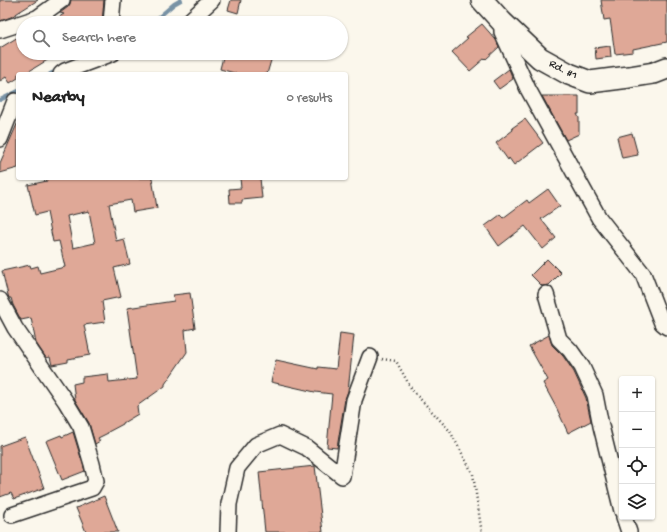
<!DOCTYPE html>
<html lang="en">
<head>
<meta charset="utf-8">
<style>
	:root { --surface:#fff; --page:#f2f2f2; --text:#222; --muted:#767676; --line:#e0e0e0 }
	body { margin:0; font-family:"Gochi Hand",sans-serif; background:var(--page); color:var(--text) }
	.controls { position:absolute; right:12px; bottom:12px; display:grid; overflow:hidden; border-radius:4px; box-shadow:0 1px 3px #0004 }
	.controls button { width:36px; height:36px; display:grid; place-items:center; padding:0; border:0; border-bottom:1px solid var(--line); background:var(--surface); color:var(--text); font:20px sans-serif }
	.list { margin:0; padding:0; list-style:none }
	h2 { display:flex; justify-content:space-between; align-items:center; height:52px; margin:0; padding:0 16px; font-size:17px }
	h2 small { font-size:13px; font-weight:400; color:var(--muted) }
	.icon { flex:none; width:22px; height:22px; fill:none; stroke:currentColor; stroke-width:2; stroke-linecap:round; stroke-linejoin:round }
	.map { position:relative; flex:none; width:667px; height:532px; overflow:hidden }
	.search { position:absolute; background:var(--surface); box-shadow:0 1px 3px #0004; left:16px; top:16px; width:332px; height:44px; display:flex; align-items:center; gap:10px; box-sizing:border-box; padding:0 14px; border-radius:22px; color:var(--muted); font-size:15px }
	.panel { position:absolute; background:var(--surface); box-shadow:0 1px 3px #0004; left:16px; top:72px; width:332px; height:108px; border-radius:4px }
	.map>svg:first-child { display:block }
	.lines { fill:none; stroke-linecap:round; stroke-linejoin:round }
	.stream { stroke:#7892a5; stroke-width:4 }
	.building { fill:#dfa897; stroke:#2b2b2b; fill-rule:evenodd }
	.street-casing { stroke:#2b2b2b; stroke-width:18 }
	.secondary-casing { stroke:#2b2b2b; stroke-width:24 }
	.path { stroke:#2b2b2b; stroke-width:2.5; stroke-dasharray:1 3; stroke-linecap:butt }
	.street { stroke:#fbf7ec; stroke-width:15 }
	.secondary { stroke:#fbf7ec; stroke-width:21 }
	.labels { text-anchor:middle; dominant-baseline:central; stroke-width:4; stroke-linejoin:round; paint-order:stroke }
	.street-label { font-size:12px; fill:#2b2b2b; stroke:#fbf7ec }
</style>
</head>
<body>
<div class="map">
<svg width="667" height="532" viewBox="0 0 667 532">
	<rect width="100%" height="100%" fill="#fbf7ec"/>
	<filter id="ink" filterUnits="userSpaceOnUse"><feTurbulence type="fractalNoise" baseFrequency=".025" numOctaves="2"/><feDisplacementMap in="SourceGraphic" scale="8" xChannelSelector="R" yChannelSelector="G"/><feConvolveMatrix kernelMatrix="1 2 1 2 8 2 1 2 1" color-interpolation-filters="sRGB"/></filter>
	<g filter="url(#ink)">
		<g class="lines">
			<!-- stream -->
			<g class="stream">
				<polyline points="152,23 174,4 181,0"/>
				<polyline points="50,74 58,70"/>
				<polyline points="0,100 18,91"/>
			</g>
		</g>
		<!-- building -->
		<g class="building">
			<polygon points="0,0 38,0 11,17 0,21"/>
			<polygon points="71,0 104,0 102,23 49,23 64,14 60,13 68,7 70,4"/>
			<polygon points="231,0 241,0 238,13 228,10"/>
			<polygon points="601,0 667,0 667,42 633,49 633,52 615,54 610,19 604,20"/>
			<polygon points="482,24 496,40 499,47 486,59 485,58 470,71 452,52 468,38 466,37"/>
			<polygon points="23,34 23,53 59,53 26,73 18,74 18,78 10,83 6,77 0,81 0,48"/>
			<polygon points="610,46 611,57 596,59 595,48"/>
			<polygon points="224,53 258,53 272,57 267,74 238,74 220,69"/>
			<polygon points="509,69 513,79 499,89 493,81"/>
			<polygon points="542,96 579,96 579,114 577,114 579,118 579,134 566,140"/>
			<polygon points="525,119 543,143 514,165 509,158 508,160 496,143 513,130 512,128"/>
			<polygon points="18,122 18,168 0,173 0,163"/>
			<polygon points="632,133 638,155 622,158 617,137"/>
			<path d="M46 178H152L157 208 133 212 131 200 109 204 116 241 124 239 130 264 114 268 121 297 102 301 105 322 84 325 90 355 68 359V362L52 365 50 357 46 358 36 343 31 318 21 320 13 305 11 298H9L8 295 2 271 30 265 31 268 38 266 40 273 65 267 59 241 53 242 47 212 35 215 28 185 47 181ZM89 211 95 243 73 248 67 216Z"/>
			<polygon points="240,178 260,178 262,198 242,200 242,203 230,203 229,189 241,188"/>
			<polygon points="548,189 560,206 541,219 556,238 543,249 525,226 499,246 485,226 500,215 503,218 527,200 529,203"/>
			<polygon points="547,259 561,273 549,285 542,286 531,275"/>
			<polygon points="190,293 195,328 185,330 187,352 165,384 165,386 137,406 138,414 123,423 123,424 108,432 108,433 98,438 100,441 95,444 89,423 75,400 73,384 82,382 82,377 108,374 109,382 137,379 127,308 174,301 173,295"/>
			<polygon points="340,333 354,335 348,391 345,399 337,448 327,447 332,394 315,392 271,382 276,360 318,369 318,367 336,369"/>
			<polygon points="549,335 552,345 563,356 574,372 586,398 591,421 568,433 557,409 543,383 548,380 529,346"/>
			<polygon points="73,432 85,471 62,480 46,441 61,435 62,437"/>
			<polygon points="25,437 44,488 14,499 11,493 0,497 0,446"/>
			<polygon points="315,466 323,532 265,532 259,472"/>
			<polygon points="104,496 118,532 86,532 76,508"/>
		</g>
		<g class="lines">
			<!-- street casing -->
			<g class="street-casing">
				<g id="street">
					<polyline points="502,22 502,32 528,89 599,218 643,274 662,323 667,327"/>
					<polyline points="111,23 113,0"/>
					<polyline points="187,23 212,0"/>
					<polyline points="0,30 37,18 62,0"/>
					<polyline points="61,74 65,71 113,53"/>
					<polyline points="0,139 15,101"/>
					<polyline points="546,294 559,339 570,350 582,367 595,395 601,426 622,511"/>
					<polyline points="0,300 15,328 66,402 81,427 92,464 96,481 92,488 12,515"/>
					<polyline points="624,517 629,532"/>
					<polyline points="228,532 229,504 237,468 256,445 280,435 307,448 342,476 354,400 370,357"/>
				</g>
			</g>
			<!-- secondary casing -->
			<g class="secondary-casing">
				<g id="secondary">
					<path id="s1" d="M482 0 502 22 540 58 569 74 590 82 629 77 654 73 667 68"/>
				</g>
			</g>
			<!-- path -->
			<polyline class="path" points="382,359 396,361 412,390 450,431 473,474 481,527 482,532"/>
			<!-- street -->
			<use href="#street" class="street"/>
			<!-- secondary -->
			<use href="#secondary" class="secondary"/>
		</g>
	</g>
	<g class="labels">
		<!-- street labels -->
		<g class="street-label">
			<text stroke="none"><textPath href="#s1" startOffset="108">Rd. #1</textPath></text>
		</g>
	</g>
</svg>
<div class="controls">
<button>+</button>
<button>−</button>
<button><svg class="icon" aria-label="locate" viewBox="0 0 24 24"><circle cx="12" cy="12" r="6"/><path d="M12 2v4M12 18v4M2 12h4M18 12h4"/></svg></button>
<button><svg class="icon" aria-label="layers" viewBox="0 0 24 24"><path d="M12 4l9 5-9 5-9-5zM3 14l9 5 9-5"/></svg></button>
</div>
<div class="search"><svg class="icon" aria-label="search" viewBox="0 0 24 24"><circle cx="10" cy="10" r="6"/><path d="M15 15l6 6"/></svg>Search here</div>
<section class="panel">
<h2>Nearby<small>0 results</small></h2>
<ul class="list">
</ul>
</section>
</div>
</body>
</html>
